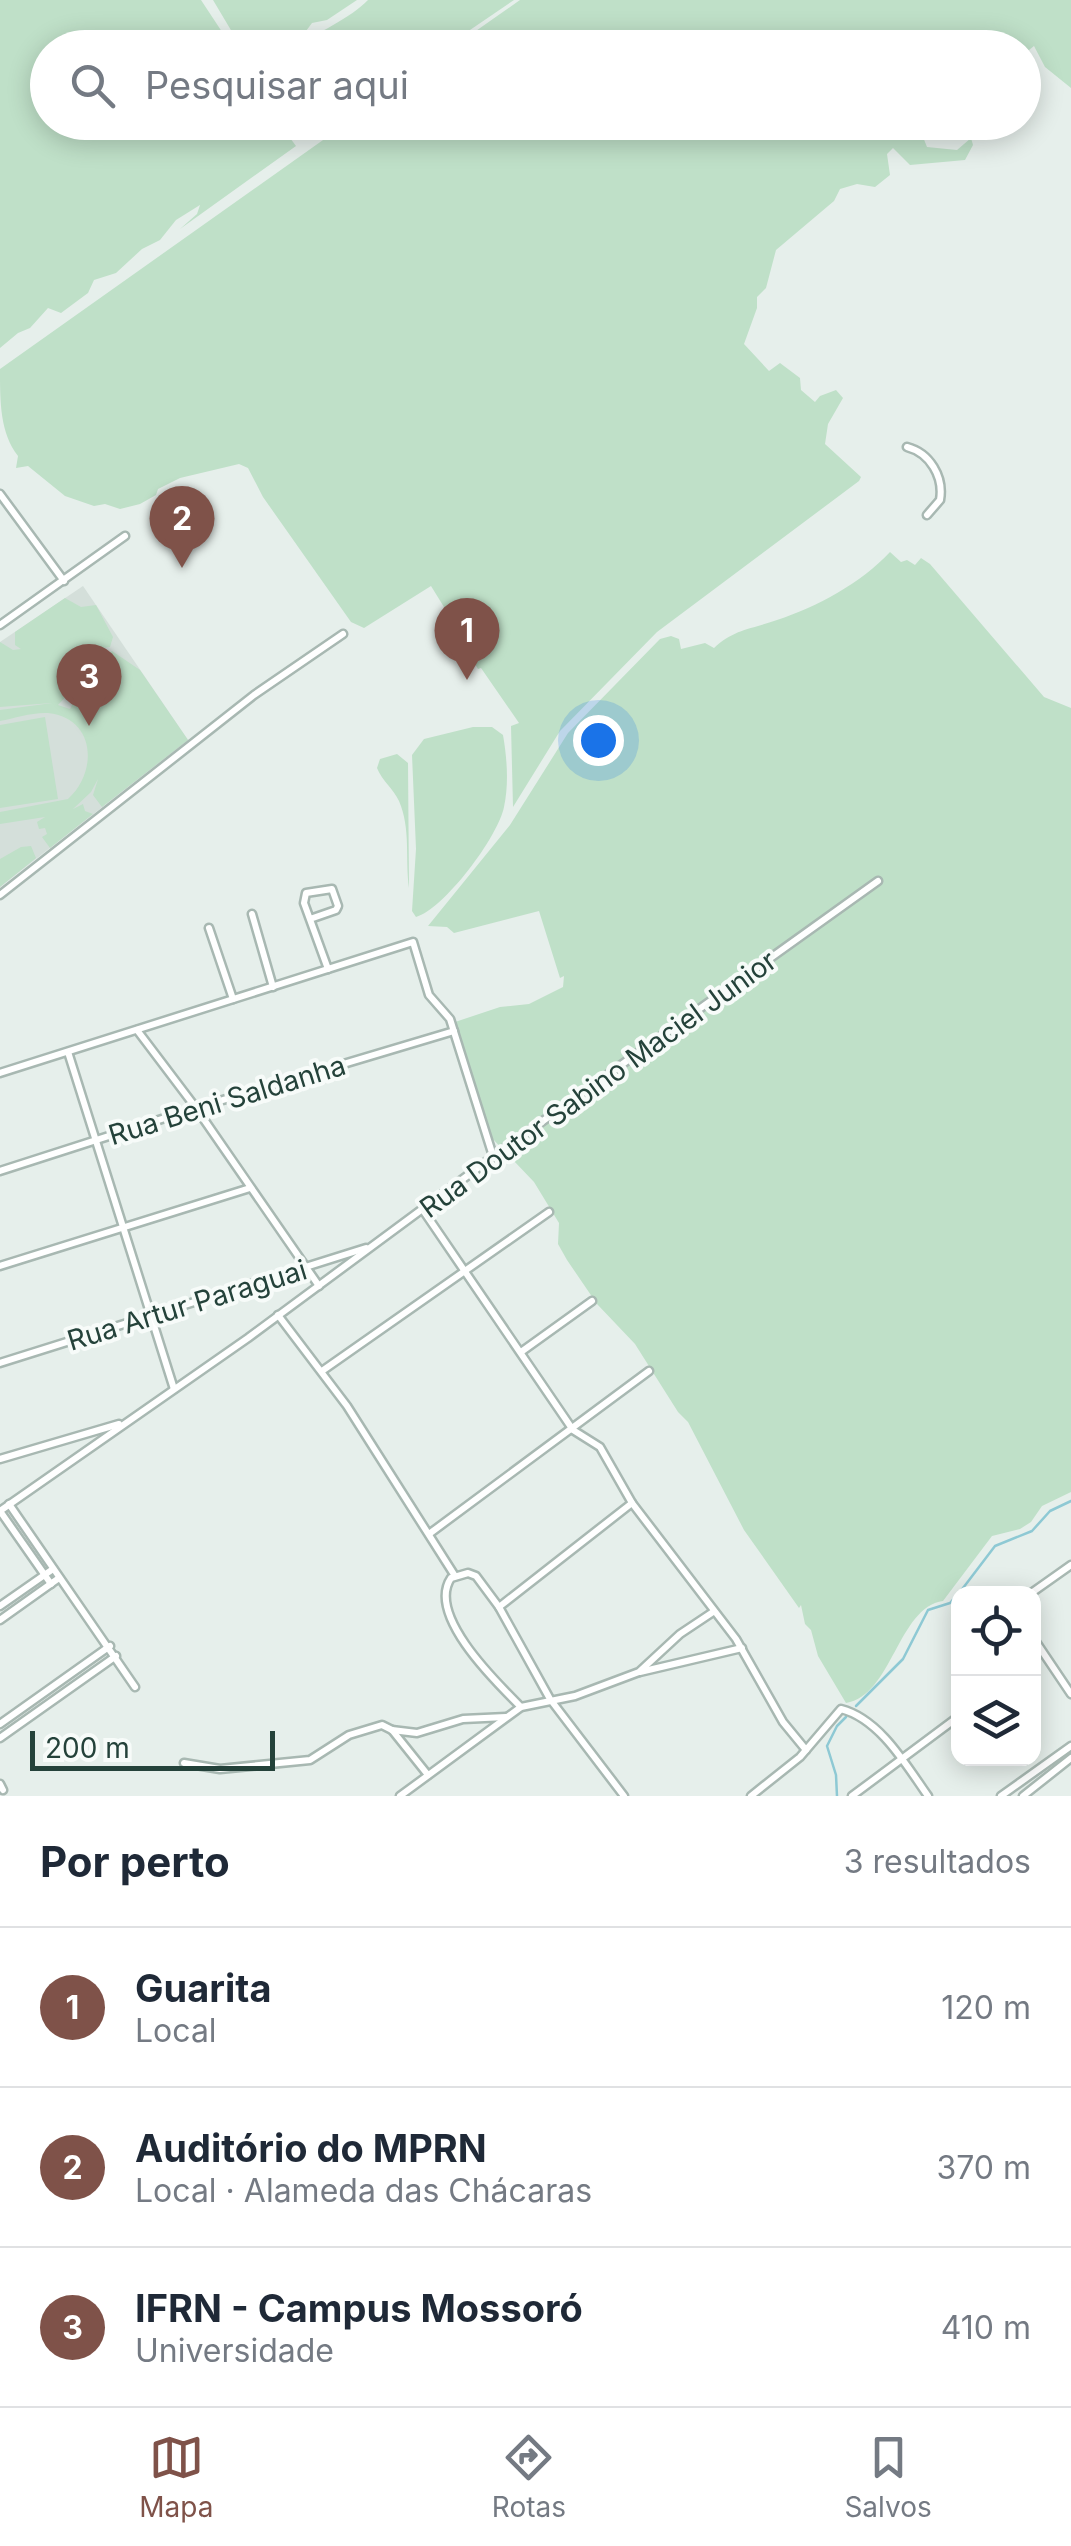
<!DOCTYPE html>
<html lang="pt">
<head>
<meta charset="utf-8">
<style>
	:root { --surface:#fff; --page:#f2f2f3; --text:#1f2937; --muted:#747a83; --line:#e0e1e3; --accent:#7f5249 }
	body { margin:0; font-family:Inter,sans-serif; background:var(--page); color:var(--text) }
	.controls { position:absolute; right:30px; bottom:30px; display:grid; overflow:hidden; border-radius:20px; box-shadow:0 5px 25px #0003 }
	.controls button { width:90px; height:90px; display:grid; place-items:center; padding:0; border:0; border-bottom:2px solid var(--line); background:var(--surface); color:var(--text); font:50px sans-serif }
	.scale { position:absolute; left:30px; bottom:25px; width:245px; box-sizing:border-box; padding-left:10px; border:5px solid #24423a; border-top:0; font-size:28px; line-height:35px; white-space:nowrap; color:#24423a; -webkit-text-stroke:8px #f7fbf9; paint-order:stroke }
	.you { position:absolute; left:598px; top:740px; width:35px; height:35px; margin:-25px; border:8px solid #fff; border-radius:50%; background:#1a73e8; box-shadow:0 0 0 15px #1a73e833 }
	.badge { display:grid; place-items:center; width:65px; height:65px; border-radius:50%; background:var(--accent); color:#fff; font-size:32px; font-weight:700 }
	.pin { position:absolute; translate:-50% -82px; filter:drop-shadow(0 2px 5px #0008) }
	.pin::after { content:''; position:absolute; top:52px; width:35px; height:30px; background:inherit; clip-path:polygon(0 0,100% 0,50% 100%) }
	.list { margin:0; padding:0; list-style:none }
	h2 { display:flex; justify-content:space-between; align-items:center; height:130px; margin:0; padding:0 40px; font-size:42px }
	h2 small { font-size:32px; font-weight:400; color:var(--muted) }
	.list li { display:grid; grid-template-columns:65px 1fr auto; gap:30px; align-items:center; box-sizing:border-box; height:160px; padding:0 40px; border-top:2px solid var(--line) }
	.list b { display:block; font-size:38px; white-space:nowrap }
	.list p { margin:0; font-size:32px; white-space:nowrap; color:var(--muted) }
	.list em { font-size:32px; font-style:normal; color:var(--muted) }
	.icon { flex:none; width:55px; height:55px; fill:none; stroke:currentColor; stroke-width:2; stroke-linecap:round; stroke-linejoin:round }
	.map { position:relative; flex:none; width:1071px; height:1796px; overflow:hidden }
	.search { position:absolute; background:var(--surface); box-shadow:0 5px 25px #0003; left:30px; right:30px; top:30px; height:110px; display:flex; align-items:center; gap:25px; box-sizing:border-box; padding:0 35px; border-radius:55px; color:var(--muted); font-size:38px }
	.sheet { height:610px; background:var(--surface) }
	nav { display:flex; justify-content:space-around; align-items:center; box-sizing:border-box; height:140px; border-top:2px solid var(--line); background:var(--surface); font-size:28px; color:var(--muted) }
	nav a { display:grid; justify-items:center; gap:5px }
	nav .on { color:var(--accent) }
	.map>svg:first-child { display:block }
	.built { fill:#d4dfda }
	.green { fill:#bfe0c8 }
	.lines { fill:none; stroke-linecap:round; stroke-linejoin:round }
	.stream { stroke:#8ec9d4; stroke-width:2.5 }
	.minor-casing { stroke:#a8b8b2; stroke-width:11 }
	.minor { stroke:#fff; stroke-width:6 }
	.labels { text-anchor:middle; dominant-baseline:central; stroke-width:8; stroke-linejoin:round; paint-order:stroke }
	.street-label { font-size:28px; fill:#24423a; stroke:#f7fbf9 }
</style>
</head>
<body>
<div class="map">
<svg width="1071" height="1796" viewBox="0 0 1071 1796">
	<rect width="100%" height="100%" fill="#e6efeb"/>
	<!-- built -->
	<polygon class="built" points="83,586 188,740 0,887 0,642"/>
	<!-- green -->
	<g class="green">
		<polygon points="0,0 201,0 232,47 48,48 48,122 279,123 296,146 180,229 197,214 200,205 176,220 160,240 142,249 116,273 94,280 88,293 61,313 48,308 30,328 18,333 0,348"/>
		<polygon points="213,0 357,0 327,20 312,23 303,35 285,47 241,47"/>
		<path d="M368 0H514L445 47H294C317 33 351 18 368 0Z"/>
		<polygon points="520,0 1071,0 1071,88 1045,67 1034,46 1024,54 1024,48 453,47"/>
		<path d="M917 122 927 147 957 150 971 138 973 145 965 160 910 165 893 148 887 154 890 175 875 187 857 184 840 189 834 201 776 250 766 288 757 297V308L744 344 769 371 780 363 800 378 801 390 815 402 820 396 836 390 843 398 828 424 825 444 861 477 859 481 657 632 560 731 513 807 511 726 519 723 481 668 478 669 471 657 473 654 431 586 364 628 351 622 263 497 248 468 239 464 180 478 158 489 156 495 140 504 120 509 105 504 94 506 65 496 28 466 16 468 18 456C0 433 0 402 0 369L347 123Z"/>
		<path d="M890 552 901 562 907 560 915 565 921 558 930 564 1044 697 1071 708V1492L1042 1506 1031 1522 1020 1529 992 1536 943 1601C898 1607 892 1696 846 1703L818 1656 811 1630 805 1624 801 1605 799 1608 744 1530 688 1422 678 1412 635 1344 597 1304 567 1260 558 1244 559 1223 534 1182 489 1135 455 1022 500 1007 529 1004 563 987 564 976 560 978 539 911 454 933 447 927 428 926 510 825 568 733 660 639 671 636 679 639 681 649 705 643 714 648C734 629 752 629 777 620 817 607 861 583 890 552Z"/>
		<path d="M65 598 81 607 96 605 113 637 110 647 80 651 73 689 58 705 70 709 88 673 112 651 140 670 188 740 102 807 93 795 98 779 91 792 73 809 83 804 85 811 93 814 50 848 42 837 47 834 45 828 39 829 37 822 45 817 0 824V812L68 799C98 772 96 718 48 713 33 712 15 718 0 721V710L52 703 0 707V642L13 650 21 649 15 645V632Z"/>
		<polygon points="45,717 58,799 0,808 0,725"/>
		<path d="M473 727H492L503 735C507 758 509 784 504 807 498 837 444 909 416 917L412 911 416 849 412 755 424 739Z"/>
		<path d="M397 754 408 763 409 888C405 858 411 829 399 801 393 788 382 781 377 768L380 759Z"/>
		<polygon points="31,846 36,858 0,887 0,859 21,847"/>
	</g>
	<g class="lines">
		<!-- stream -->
		<g class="stream">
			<polyline points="960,1592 995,1546 1032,1531 1050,1511 1071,1501"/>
			<polyline points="856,1706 903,1659 928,1610 950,1603 958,1594"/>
			<polyline points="837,1796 836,1775 827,1746 837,1726 846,1717"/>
		</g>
		<!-- minor casing -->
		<g class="minor-casing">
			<g id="minor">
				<path d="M907 447C930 453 944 477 940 500L927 515"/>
				<polyline points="0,494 64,581"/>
				<polyline points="0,625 125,536"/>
				<polyline points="0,895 254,695 343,634"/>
				<polyline points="252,914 273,987"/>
				<polyline points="310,919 336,910 338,906 332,889 306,893 304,903 328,969"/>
				<polyline points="209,928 233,999"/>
				<polyline points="137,1030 196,1108 319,1286"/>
				<polyline points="68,1052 174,1389"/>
				<polyline points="0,1073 413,942 429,995 450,1019 493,1156"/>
				<polyline points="0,1171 196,1108 454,1031"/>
				<polyline points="423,1210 573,1430 600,1447 632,1503 736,1639 783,1722 806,1750"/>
				<polyline points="0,1266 250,1188"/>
				<polyline points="278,1315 347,1406 455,1576"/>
				<polyline points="521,1352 592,1301"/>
				<polyline points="0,1363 366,1248"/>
				<polyline points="322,1371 549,1212"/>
				<polyline points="0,1459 119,1424"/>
				<polyline points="9,1504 135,1687"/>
				<polyline points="0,1511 248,1338 494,1156 878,881"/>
				<polyline points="0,1511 51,1584"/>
				<polyline points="429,1534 649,1371"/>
				<polyline points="1030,1594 1071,1565"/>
				<polyline points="0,1606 53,1569"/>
				<polyline points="499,1607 632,1503"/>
				<polyline points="0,1620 59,1578"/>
				<polyline points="1034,1639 1071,1694"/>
				<polyline points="640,1672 742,1648"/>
				<path d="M521 1707C497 1683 426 1615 451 1578L468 1573 476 1576 499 1607 550 1699 624 1796"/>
				<polyline points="0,1724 110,1646"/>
				<polyline points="392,1730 417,1733 463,1719 506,1717"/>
				<polyline points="0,1738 116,1656"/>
				<polyline points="184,1763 220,1769 310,1760 349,1735 382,1725 392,1730 428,1775"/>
				<polyline points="0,1784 3,1790"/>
				<polyline points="400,1796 521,1707 575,1696 639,1672 680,1634 713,1612"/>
				<path d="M751 1796 800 1757 841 1709C880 1719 906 1765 928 1796"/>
				<polyline points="852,1796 958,1717"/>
				<polyline points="1001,1796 1071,1746"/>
				<polyline points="1023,1796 1071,1758"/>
			</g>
		</g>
		<!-- minor -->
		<use href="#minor" class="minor"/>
	</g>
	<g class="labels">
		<!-- street labels -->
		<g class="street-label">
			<text transform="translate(598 1084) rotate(-36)">Rua Doutor Sabino Maciel Junior</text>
			<text transform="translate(227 1100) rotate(-17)">Rua Beni Saldanha</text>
			<text transform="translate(187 1305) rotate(-17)">Rua Artur Paraguai</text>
		</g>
	</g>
</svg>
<div class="controls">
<button><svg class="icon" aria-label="locate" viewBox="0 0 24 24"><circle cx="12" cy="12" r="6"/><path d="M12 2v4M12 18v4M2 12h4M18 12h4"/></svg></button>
<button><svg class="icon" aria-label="layers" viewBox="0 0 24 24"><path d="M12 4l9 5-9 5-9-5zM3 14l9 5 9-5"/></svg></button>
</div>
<div class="scale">200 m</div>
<div class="you"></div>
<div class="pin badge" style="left:467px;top:680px">1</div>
<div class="pin badge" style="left:182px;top:568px">2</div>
<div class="pin badge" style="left:89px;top:726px">3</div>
<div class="search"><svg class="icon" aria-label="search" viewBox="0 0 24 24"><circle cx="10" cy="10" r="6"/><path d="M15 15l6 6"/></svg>Pesquisar aqui</div>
</div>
<section class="sheet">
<h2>Por perto<small>3 resultados</small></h2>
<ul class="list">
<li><span class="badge">1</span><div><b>Guarita</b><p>Local</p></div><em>120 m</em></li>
<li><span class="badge">2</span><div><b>Auditório do MPRN</b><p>Local · Alameda das Chácaras</p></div><em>370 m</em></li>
<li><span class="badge">3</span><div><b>IFRN - Campus Mossoró</b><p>Universidade</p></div><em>410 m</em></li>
</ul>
</section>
<nav>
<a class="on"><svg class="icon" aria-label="map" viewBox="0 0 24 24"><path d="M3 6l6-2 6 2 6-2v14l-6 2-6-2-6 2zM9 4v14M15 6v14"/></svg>Mapa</a>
<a><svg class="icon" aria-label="directions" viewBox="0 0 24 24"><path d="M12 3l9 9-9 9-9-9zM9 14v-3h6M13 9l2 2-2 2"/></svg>Rotas</a>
<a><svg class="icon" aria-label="saved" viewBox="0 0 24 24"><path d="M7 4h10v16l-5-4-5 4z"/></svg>Salvos</a>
</nav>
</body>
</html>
